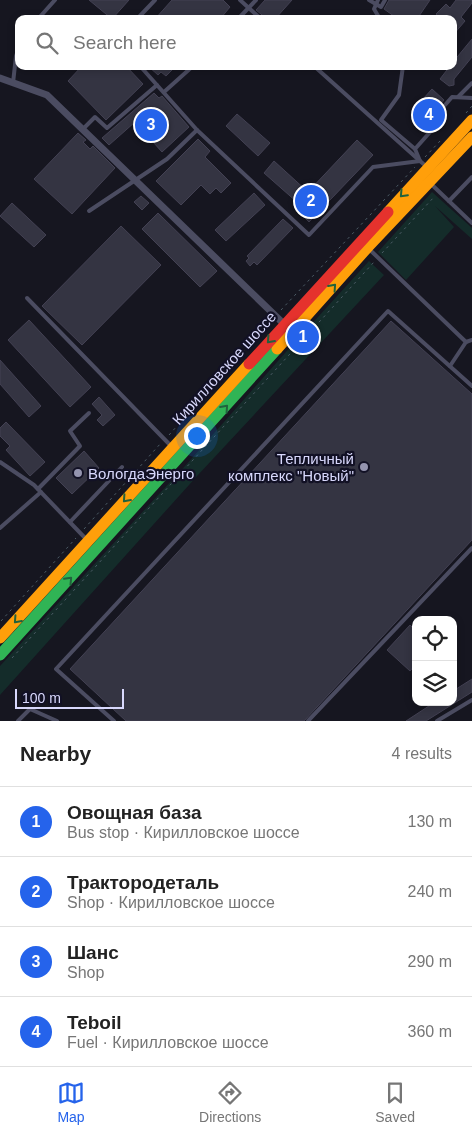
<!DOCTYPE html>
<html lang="en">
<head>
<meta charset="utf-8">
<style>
	:root { --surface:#fff; --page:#f6f6f6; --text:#222; --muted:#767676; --line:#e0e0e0; --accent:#2563eb }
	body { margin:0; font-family:Helvetica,sans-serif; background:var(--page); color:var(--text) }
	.controls { position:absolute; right:15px; bottom:15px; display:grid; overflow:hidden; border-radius:10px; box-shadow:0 2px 8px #0003 }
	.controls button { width:45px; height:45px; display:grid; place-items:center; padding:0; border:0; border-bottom:1px solid var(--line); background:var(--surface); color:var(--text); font:25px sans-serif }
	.scale { position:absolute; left:15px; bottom:12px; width:109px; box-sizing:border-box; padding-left:5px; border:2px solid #d8d8fc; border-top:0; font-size:14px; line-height:18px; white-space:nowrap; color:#d8d8fc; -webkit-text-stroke:4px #121125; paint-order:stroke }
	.you { position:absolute; left:196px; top:435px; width:18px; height:18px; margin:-12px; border:4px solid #fff; border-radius:50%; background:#1a73e8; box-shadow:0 0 0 8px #1a73e833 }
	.badge { display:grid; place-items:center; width:32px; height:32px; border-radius:50%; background:var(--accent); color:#fff; font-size:16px; font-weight:700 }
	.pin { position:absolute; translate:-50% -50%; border:2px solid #fff; box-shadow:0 1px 5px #0006 }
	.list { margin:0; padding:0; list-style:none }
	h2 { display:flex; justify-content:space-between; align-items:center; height:65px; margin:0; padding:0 20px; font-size:21px }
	h2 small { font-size:16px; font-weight:400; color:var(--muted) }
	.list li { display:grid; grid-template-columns:32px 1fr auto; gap:15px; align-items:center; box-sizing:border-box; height:70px; padding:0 20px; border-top:1px solid var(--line) }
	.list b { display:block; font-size:19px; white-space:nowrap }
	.list p { margin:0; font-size:16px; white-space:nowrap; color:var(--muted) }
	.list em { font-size:16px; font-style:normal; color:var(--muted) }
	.icon { flex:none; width:28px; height:28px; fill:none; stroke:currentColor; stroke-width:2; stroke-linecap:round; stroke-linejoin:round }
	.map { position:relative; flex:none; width:472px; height:721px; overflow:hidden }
	.search { position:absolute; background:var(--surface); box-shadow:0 2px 8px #0003; left:15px; right:15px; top:15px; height:55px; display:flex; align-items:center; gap:12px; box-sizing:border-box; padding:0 18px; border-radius:10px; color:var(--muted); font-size:19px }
	.sheet { height:345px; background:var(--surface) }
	nav { display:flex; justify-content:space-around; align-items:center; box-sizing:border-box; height:70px; border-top:1px solid var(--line); background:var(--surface); font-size:14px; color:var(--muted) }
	nav a { display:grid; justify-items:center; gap:2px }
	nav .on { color:var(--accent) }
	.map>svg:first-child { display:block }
	.green { fill:#142c2a }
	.building { fill:#343442; stroke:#434153 }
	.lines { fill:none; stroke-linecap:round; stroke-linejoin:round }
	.path { stroke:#4c5c66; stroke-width:1; stroke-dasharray:2.5 4; stroke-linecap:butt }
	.lane { stroke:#4b4c61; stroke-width:4 }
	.street { stroke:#4b4c61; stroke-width:7 }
	.fast { stroke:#30b455; stroke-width:11 }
	.slow { stroke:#ff9f0a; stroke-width:11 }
	.jam { stroke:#e5322d; stroke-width:11 }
	.oneway { stroke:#21623d }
	.poi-dot { fill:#9494af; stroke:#121125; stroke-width:2 }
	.labels { text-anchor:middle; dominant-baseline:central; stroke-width:4.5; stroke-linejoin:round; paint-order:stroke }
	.street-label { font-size:15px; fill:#d8d8fc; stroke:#121125 }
	.poi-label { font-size:15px; fill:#d8d8fc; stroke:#121125; text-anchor:end }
</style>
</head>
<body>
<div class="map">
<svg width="472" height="721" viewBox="0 0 472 721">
	<rect width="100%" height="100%" fill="#161620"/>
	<!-- green -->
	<g class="green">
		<polygon points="432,192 472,228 472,239 435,206 454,227 406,280 378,252"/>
		<polygon points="369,261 384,275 198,475 0,695 0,666 185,466 293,344 306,346 312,338 307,329"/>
	</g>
	<!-- building -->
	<g class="building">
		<polygon points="89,0 129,0 112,19"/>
		<polygon points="172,0 223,0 230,7 220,19 155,19"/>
		<polygon points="265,0 292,0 275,19 267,19 256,10"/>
		<polygon points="389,0 430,0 417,19 398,19 384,9"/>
		<polygon points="456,0 472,0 472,3 461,17 465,21 453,35 453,19 441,19 436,14 446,4 450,8"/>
		<polygon points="472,39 472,57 454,79 454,85 449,86 440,79 450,66 453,66 453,62"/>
		<polygon points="82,66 126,66 143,84 106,120 68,81"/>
		<polygon points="148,66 176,66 166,76 161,72 158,75"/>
		<polygon points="432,89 444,100 435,111 423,99"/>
		<polygon points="154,93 159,98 162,96 189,127 162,152 135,122 109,145 102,138"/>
		<polygon points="237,114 270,143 258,156 226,126"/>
		<polygon points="78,133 86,140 83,142 90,149 93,146 115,168 72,214 34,179"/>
		<polygon points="198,139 210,151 205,157 231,183 221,193 216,188 210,194 201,185 181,205 156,181"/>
		<polygon points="357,140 373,155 309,222 294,207 298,203 264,173 274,161 308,192"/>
		<polygon points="254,193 265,205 226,241 215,230"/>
		<polygon points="141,196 149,203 142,210 134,202"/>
		<polygon points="12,203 46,235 34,247 0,216"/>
		<polygon points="158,213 217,271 200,287 142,229"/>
		<polygon points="283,219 293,228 257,265 254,262 250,266 246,261 249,258 247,256"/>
		<polygon points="121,226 161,265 82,345 42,306"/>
		<polygon points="29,320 91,387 70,407 8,340"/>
		<polygon points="391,321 472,394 472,540 304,721 126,721 70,669"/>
		<polygon points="0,360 41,406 29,417 0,384"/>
		<polygon points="99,397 115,415 103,426 97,420 102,415 92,404"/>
		<polygon points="6,422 45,462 30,476 6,450 10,446 0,436 0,428"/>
		<polygon points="84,451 99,468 72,494 56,478"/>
		<polygon points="410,625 416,631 416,664 410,671 387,650"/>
		<polygon points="472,679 472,692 426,721 406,721 435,702 453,702 453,691"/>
	</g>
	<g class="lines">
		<!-- path -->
		<g class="path">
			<polyline points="466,113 472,106"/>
			<polyline points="425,157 441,140"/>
			<polyline points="382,253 435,196"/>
			<polyline points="281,310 415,167"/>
			<polyline points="169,435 270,322"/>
			<polyline points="84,529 161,443"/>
			<polyline points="1,621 76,538"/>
			<polyline points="12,658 374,262"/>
		</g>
		<!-- lane -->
		<g class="lane">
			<polyline points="240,0 261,19"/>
			<polyline points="369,0 381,7 385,0"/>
			<polyline points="378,0 374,9 380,19"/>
			<polyline points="38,19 55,0"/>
			<polyline points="137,19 155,0"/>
			<polyline points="238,19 256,0"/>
			<polyline points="140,66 197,130 309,235 373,167 420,161"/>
			<polyline points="314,66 420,161"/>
			<polyline points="403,66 399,95 381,120 415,149"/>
			<polyline points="13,83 16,56 19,48"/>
			<polyline points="164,92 193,66"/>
			<polyline points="458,97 472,83"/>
			<polyline points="83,129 95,117 107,128 157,85"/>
			<polyline points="427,167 420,161 415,149 431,131 432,120 452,97 472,98"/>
			<polyline points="430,183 472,223"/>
			<polyline points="449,201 472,177"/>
			<polyline points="89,211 167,159 197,130"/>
			<polyline points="369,249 466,342"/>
			<polyline points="27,298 172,447"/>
			<polyline points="450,366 466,342 472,340"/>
			<polyline points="0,462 34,485 87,540"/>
			<polyline points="38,489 80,446 70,431 89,413"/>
			<polyline points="70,522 122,467"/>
			<polyline points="0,528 41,492"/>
			<polyline points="18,721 30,709 57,721"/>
			<polyline points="114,721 56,669 388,311 472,386"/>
			<polyline points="308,721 472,548"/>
			<polyline points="437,721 472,700"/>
		</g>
		<!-- street -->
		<polyline class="street" points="0,78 47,95 286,326"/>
		<!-- fast -->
		<polyline class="fast" points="0,655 277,349"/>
		<!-- slow -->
		<g class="slow">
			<polyline points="388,212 472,120"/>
			<polyline points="277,349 368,247 472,137"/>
			<polyline points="0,638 249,364"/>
		</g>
		<!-- jam -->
		<polyline class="jam" points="249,364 388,212"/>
	</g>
	<!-- one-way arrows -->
	<defs><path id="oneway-chevron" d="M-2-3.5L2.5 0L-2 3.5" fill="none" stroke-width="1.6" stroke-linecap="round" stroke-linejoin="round" transform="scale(1.25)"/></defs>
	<g class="oneway">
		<use href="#oneway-chevron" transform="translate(403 194) rotate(133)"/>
		<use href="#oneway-chevron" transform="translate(333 287) rotate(-48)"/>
		<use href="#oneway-chevron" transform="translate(270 340) rotate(132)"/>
		<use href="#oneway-chevron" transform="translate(225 408) rotate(-48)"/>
		<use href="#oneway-chevron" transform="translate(126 499) rotate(132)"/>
		<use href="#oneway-chevron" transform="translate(69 580) rotate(-47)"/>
		<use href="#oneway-chevron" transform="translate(17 620) rotate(132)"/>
	</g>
	<!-- markers -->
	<g class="poi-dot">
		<circle cx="364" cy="467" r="5"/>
		<circle cx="78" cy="473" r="5"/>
	</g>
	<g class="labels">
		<!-- street labels -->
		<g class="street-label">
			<text transform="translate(224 368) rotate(-48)">Кирилловское шоссе</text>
		</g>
		<!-- poi labels -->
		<g class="poi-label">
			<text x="354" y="458">Тепличный<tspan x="354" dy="17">комплекс "Новый"</tspan></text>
			<text x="88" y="473" text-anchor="start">ВологдаЭнерго</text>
		</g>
	</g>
</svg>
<div class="controls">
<button><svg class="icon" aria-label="locate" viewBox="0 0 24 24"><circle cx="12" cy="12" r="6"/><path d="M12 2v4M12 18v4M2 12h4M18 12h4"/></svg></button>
<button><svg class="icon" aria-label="layers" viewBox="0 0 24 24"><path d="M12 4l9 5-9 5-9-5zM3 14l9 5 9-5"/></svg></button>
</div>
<div class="scale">100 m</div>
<div class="you"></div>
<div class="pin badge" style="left:303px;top:337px">1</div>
<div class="pin badge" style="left:311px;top:201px">2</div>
<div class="pin badge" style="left:151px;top:125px">3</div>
<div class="pin badge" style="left:429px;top:115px">4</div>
<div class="search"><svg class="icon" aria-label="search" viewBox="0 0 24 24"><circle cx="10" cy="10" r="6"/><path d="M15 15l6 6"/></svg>Search here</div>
</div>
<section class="sheet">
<h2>Nearby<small>4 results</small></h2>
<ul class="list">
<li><span class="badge">1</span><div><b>Овощная база</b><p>Bus stop · Кирилловское шоссе</p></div><em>130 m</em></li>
<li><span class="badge">2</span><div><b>Трактородеталь</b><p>Shop · Кирилловское шоссе</p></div><em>240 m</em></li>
<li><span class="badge">3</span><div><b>Шанс</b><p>Shop</p></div><em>290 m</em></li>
<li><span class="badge">4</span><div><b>Teboil</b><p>Fuel · Кирилловское шоссе</p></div><em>360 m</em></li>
</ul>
</section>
<nav>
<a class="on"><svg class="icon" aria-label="map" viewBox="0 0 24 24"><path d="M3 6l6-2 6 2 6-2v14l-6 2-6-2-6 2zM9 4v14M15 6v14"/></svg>Map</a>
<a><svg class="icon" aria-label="directions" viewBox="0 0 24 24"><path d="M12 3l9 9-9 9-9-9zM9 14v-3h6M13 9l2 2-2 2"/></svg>Directions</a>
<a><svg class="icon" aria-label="saved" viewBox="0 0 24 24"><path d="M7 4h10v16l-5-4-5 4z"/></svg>Saved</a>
</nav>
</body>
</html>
